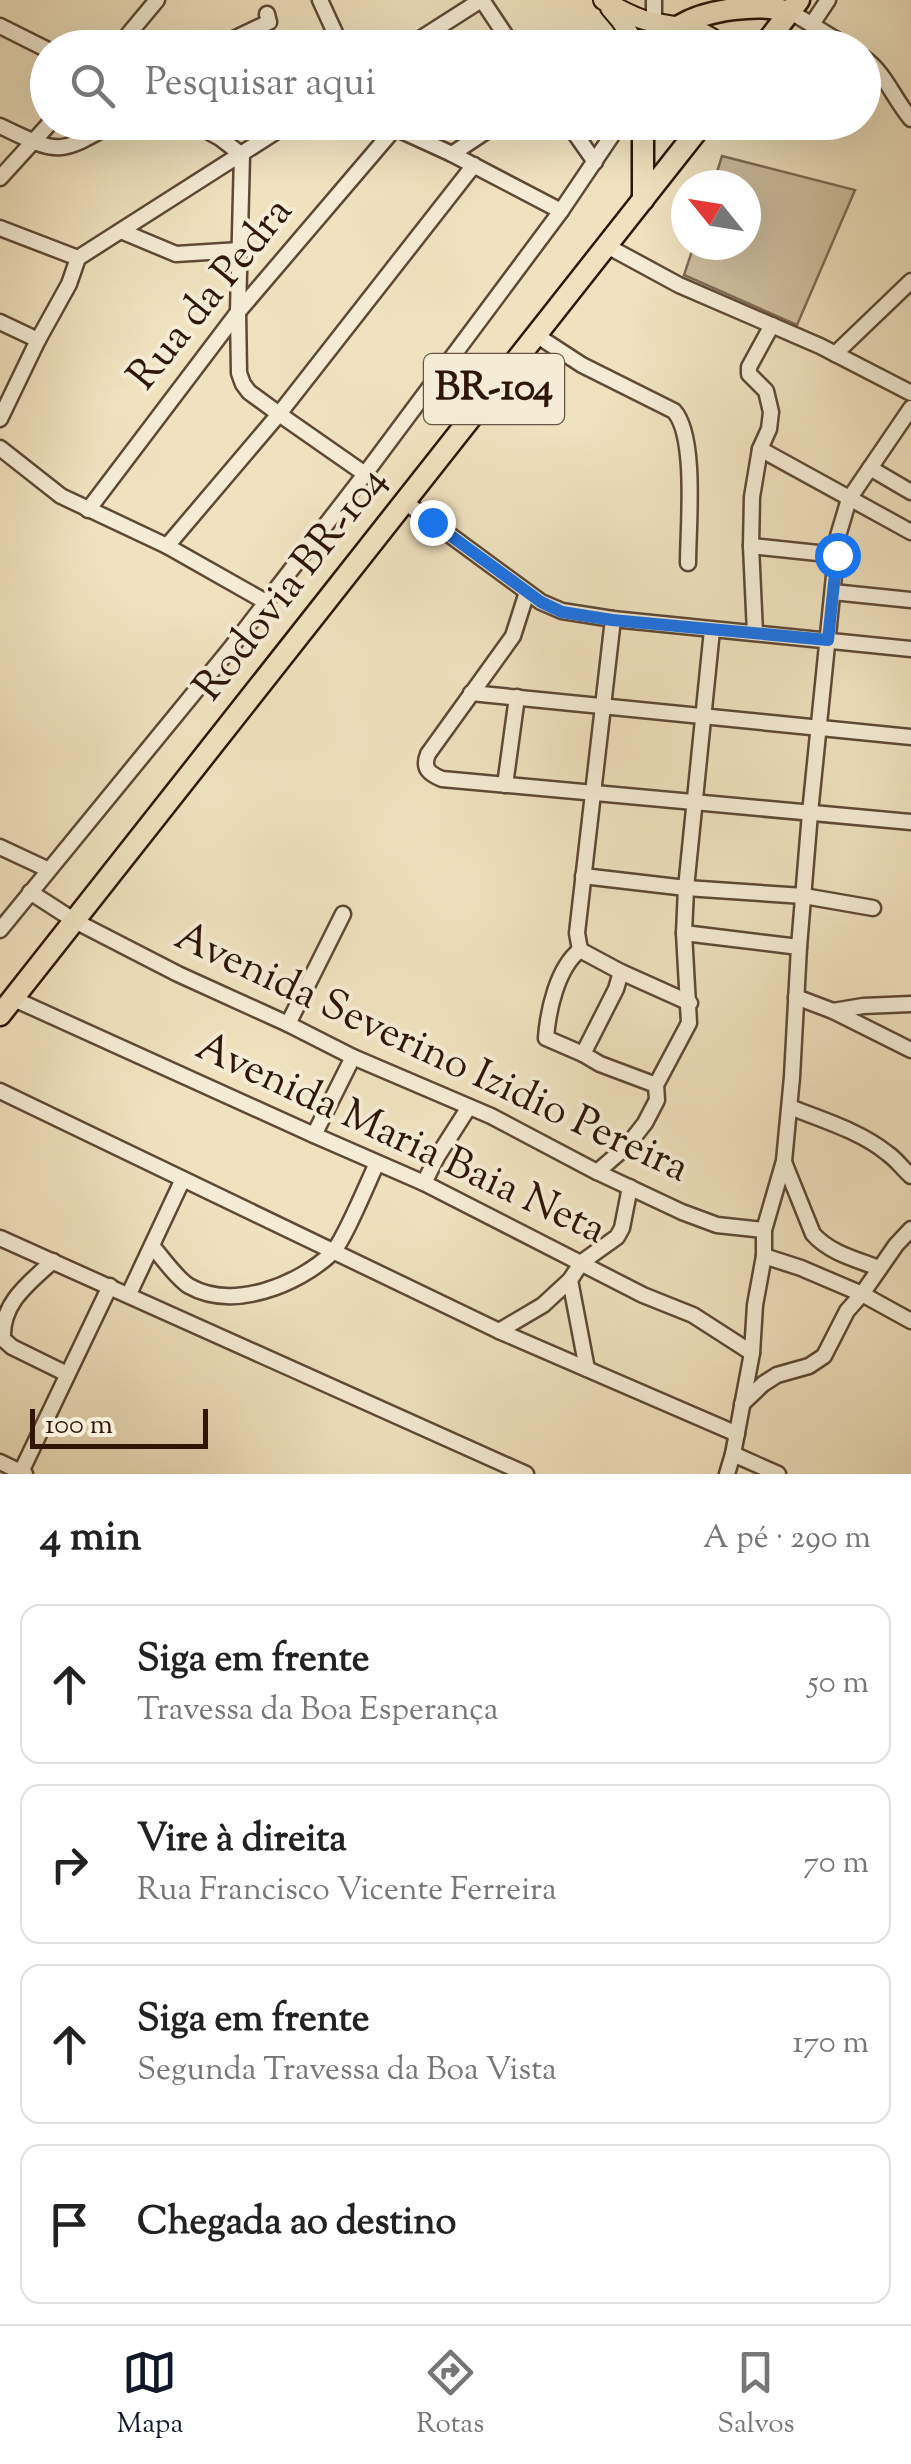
<!DOCTYPE html>
<html lang="pt">
<head>
<meta charset="utf-8">
<style>
	:root { --surface:#fff; --page:#f2f2f2; --text:#222; --muted:#767676; --line:#e0e0e0; --accent:#111827 }
	body { margin:0; font-family:"Sorts Mill Goudy",serif; background:var(--page); color:var(--text) }
	.compass { position:absolute; left:671px; top:170px; width:90px; height:90px; border-radius:50%; background:var(--surface); box-shadow:0 10px 40px #0002; rotate:300deg }
	.scale { position:absolute; left:30px; bottom:25px; width:178px; box-sizing:border-box; padding-left:10px; border:5px solid #2f1607; border-top:0; font-size:28px; line-height:35px; white-space:nowrap; color:#2f1607; -webkit-text-stroke:8px #f5ecd5; paint-order:stroke }
	.stop { position:absolute; width:30px; height:30px; margin:-22px; border:8px solid #1a73e8; border-radius:50%; background:#fff }
	.stop.end { background:#1a73e8; border-color:#fff; box-shadow:0 2px 10px #0008 }
	.list { margin:0; padding:0; list-style:none }
	h2 { display:flex; justify-content:space-between; align-items:center; height:130px; margin:0; padding:0 40px; font-size:42px }
	h2 small { font-size:32px; font-weight:400; color:var(--muted) }
	.list li { display:grid; grid-template-columns:65px 1fr auto; gap:30px; align-items:center; box-sizing:border-box; height:160px; margin:0 20px 20px; padding:0 20px; border:2px solid var(--line); border-radius:20px }
	.list b { display:block; font-size:38px; white-space:nowrap }
	.list p { margin:0; font-size:32px; white-space:nowrap; color:var(--muted) }
	.list em { font-size:32px; font-style:normal; color:var(--muted) }
	.icon { flex:none; width:55px; height:55px; fill:none; stroke:currentColor; stroke-width:2; stroke-linecap:round; stroke-linejoin:round }
	.map { position:relative; flex:none; width:911px; height:1474px; overflow:hidden }
	.search { position:absolute; background:var(--surface); box-shadow:0 10px 40px #0002; left:30px; right:30px; top:30px; height:110px; display:flex; align-items:center; gap:25px; box-sizing:border-box; padding:0 35px; border-radius:55px; color:var(--muted); font-size:38px }
	.sheet { height:850px; background:var(--surface) }
	nav { display:flex; justify-content:space-around; align-items:center; box-sizing:border-box; height:140px; border-top:2px solid var(--line); background:var(--surface); font-size:28px; color:var(--muted) }
	nav a { display:grid; justify-items:center; gap:5px }
	nav .on { color:var(--accent) }
	.map>svg:first-child { display:block }
	.green { fill:#cfbfa0; stroke:#7f6a54; stroke-width:2.5 }
	.lines { fill:none; stroke-linecap:round; stroke-linejoin:round }
	.minor-casing { stroke:#5f4935; stroke-width:19 }
	.major-casing { stroke:#2f1607; stroke-width:22 }
	.highway-casing { stroke:#2f1607; stroke-width:25 }
	.minor { stroke:#f5ecd5; stroke-width:14 }
	.major { stroke:#f0e2bf; stroke-width:18 }
	.highway { stroke:#f0e2bf; stroke-width:20 }
	.route { stroke:#1a73e8; stroke-width:12 }
	.labels { text-anchor:middle; dominant-baseline:central; stroke-width:8; stroke-linejoin:round; paint-order:stroke }
	.shield { fill:#f5ecd5; stroke:#6a5645; stroke-width:2.5 }
	.shield-label { font-size:40px; font-weight:bold; fill:#2f1607 }
	.street-label { font-size:42px; fill:#2f1607; stroke:#f5ecd5 }
</style>
</head>
<body>
<div class="map">
<svg width="911" height="1474" viewBox="0 0 911 1474">
	<rect width="100%" height="100%" fill="#f0e2bf"/>
	<filter id="stains"><feTurbulence type="fractalNoise" baseFrequency=".002" numOctaves="4"/><feColorMatrix values="0 0 0 0 .2 0 0 0 0 .09 0 0 0 0 .02 0 0 0 .5 -.17"/></filter>
	<radialGradient id="worn" r=".72"><stop offset=".6" stop-color="#630" stop-opacity="0"/><stop offset="1" stop-color="#630" stop-opacity=".3"/></radialGradient>
	<!-- green -->
	<polygon class="green" points="722,156 855,190 797,325 684,275 694,245 746,245 746,185 713,185"/>
	<g class="lines">
		<!-- minor casing -->
		<g class="minor-casing">
			<g id="minor">
				<polyline points="320,0 342,48"/>
				<polyline points="482,0 514,48"/>
				<polyline points="786,9 850,48"/>
				<polyline points="654,23 654,0"/>
				<polyline points="812,24 828,0"/>
				<polyline points="0,26 48,50"/>
				<polyline points="117,48 157,0"/>
				<polyline points="198,48 225,43 269,22 267,14"/>
				<polyline points="406,48 481,0"/>
				<path d="M864 58C886 74 893 98 911 119"/>
				<polyline points="191,122 220,138 242,155 238,312 239,373 243,384 249,392 279,414 365,474"/>
				<polyline points="567,122 595,162"/>
				<polyline points="391,123 395,128 452,154 561,211"/>
				<path d="M0 126C60 155 58 155 116 122"/>
				<polyline points="452,154 500,122"/>
				<polyline points="0,178 51,122"/>
				<polyline points="0,228 78,258"/>
				<polyline points="121,231 176,254 240,250"/>
				<polyline points="607,246 679,285 820,346 911,393"/>
				<polyline points="0,322 38,340"/>
				<path d="M536 335 582 365 674 411C697 437 688 527 688 563"/>
				<polyline points="835,354 911,281"/>
				<polyline points="0,419 38,340 69,284 78,258 291,122"/>
				<polyline points="0,448 61,496 167,546 266,602"/>
				<polyline points="760,449 911,532"/>
				<polyline points="870,468 911,492"/>
				<polyline points="405,502 541,602 562,611 613,619 911,649"/>
				<polyline points="88,510 238,312 395,128"/>
				<polyline points="167,546 279,414 474,165"/>
				<polyline points="751,546 837,555"/>
				<path d="M527 592 513 636 428 754C422 769 430 774 442 779L911 822"/>
				<polyline points="833,592 911,600"/>
				<polyline points="613,619 577,933 580,950 621,972 690,1003"/>
				<polyline points="755,633 751,546 752,497 760,449 769,429 771,412 766,391 749,374 749,367 772,325"/>
				<polyline points="471,693 911,737"/>
				<polyline points="505,785 517,697"/>
				<polyline points="0,847 47,869"/>
				<polyline points="583,876 686,888 804,896 873,908"/>
				<polyline points="30,892 75,921 178,974 288,1024 353,1057 491,1116 597,1172 682,1212 717,1225 764,1230"/>
				<polyline points="0,930 230,649 365,474 561,211 621,122"/>
				<polyline points="684,933 799,947"/>
				<path d="M580 950C557 968 548 1011 546 1038L583 1054"/>
				<polyline points="621,972 616,989 583,1054 600,1064 656,1085"/>
				<polyline points="796,997 833,1011 911,1050"/>
				<polyline points="14,999 314,1135 424,1183 643,1295 693,1315 752,1353"/>
				<polyline points="833,1011 863,1006 911,1004"/>
				<polyline points="288,1024 343,914"/>
				<polyline points="0,1091 499,1331 737,1434"/>
				<path d="M790 1107C822 1120 860 1131 887 1153 896 1159 903 1169 911 1176"/>
				<polyline points="314,1135 353,1057"/>
				<path d="M784 1162 813 1234C830 1253 855 1259 879 1268"/>
				<polyline points="597,1172 627,1146 645,1123 657,1100 656,1085 689,1023 684,933 686,888 712,630"/>
				<polyline points="424,1183 437,1157 469,1107"/>
				<polyline points="0,1238 526,1474"/>
				<path d="M152 1246C162 1257 177 1279 189 1286 233 1311 298 1285 332 1253 344 1241 368 1182 377 1163"/>
				<polyline points="764,1256 801,1268 862,1294 911,1321"/>
				<path d="M53 1261C29 1283 1 1303 3 1339L12 1347 67 1374"/>
				<polyline points="570,1280 587,1369"/>
				<polyline points="129,1294 183,1179"/>
				<polyline points="499,1331 543,1305 570,1280 582,1262 617,1237 622,1228 630,1187"/>
				<polyline points="742,1404 763,1384 777,1375 809,1366 824,1356 847,1311 862,1294 896,1245 911,1229"/>
				<polyline points="733,1454 778,1474"/>
				<polyline points="0,1462 25,1474"/>
				<polyline points="21,1472 110,1286"/>
				<polyline points="727,1474 733,1454 752,1353 755,1305 764,1256 764,1230 784,1161 792,1077 799,947 810,813 838,536 849,499 911,408"/>
			</g>
		</g>
		<!-- major casing -->
		<g class="major-casing">
			<g id="major">
				<path d="M603 0C617 8 632 17 648 21 679 29 699 24 725 48"/>
				<polyline points="610,8 621,21 638,48"/>
			</g>
		</g>
		<!-- highway casing -->
		<g class="highway-casing">
			<g id="highway">
				<path d="M659 48C665 39 672 30 681 25 706 10 761 2 788 12"/>
				<polyline points="762,48 799,0"/>
				<polyline points="643,122 643,200"/>
				<polyline points="0,1015 704,122"/>
			</g>
		</g>
		<!-- minor -->
		<use href="#minor" class="minor"/>
		<!-- major -->
		<use href="#major" class="major"/>
		<!-- highway -->
		<use href="#highway" class="highway"/>
	</g>
	<g class="lines">
		<!-- route -->
		<polyline class="route" points="432,522 541,602 562,612 612,620 828,640 837,555"/>
	</g>
	<g class="labels">
		<!-- shield labels -->
		<rect class="shield" x="424" y="354" width="140" height="70" rx="8"/>
		<g class="shield-label">
			<text x="494" y="389">BR-104</text>
		</g>
		<!-- street labels -->
		<g class="street-label">
			<text transform="translate(212 295) rotate(-51)">Rua da Pedra</text>
			<text transform="translate(292 585) rotate(-52)">Rodovia BR-104</text>
			<text transform="translate(431 1054) rotate(25)">Avenida Severino Izidio Pereira</text>
			<text transform="translate(400 1140) rotate(25)">Avenida Maria Baia Neta</text>
		</g>
	</g>
	<rect width="100%" height="100%" filter="url(#stains)"/>
	<rect width="100%" height="100%" fill="url(#worn)"/>
</svg>
<svg class="compass" viewBox="-18 -18 36 36"><path d="M0-13l5 13h-10z" fill="#e53935"/><path d="M0 13l5-13h-10z" fill="#767676"/></svg>
<div class="scale">100 m</div>
<div class="stop" style="left:837px;top:555px"></div>
<div class="stop end" style="left:432px;top:522px"></div>
<div class="search"><svg class="icon" aria-label="search" viewBox="0 0 24 24"><circle cx="10" cy="10" r="6"/><path d="M15 15l6 6"/></svg>Pesquisar aqui</div>
</div>
<section class="sheet">
<h2>4 min<small>A pé · 290 m</small></h2>
<ul class="list">
<li><svg class="icon" aria-label="ahead" viewBox="0 0 24 24"><path d="M12 20V5M6 11l6-6 6 6"/></svg><div><b>Siga em frente</b><p>Travessa da Boa Esperança</p></div><em>50 m</em></li>
<li><svg class="icon" aria-label="right" viewBox="0 0 24 24"><path d="M7 20v-9h11M14 6l5 5-5 5"/></svg><div><b>Vire à direita</b><p>Rua Francisco Vicente Ferreira</p></div><em>70 m</em></li>
<li><svg class="icon" aria-label="ahead" viewBox="0 0 24 24"><path d="M12 20V5M6 11l6-6 6 6"/></svg><div><b>Siga em frente</b><p>Segunda Travessa da Boa Vista</p></div><em>170 m</em></li>
<li><svg class="icon" aria-label="arrive" viewBox="0 0 24 24"><path d="M6 21V4h12l-3 4 3 4H6"/></svg><div><b>Chegada ao destino</b></div></li>
</ul>
</section>
<nav>
<a class="on"><svg class="icon" aria-label="map" viewBox="0 0 24 24"><path d="M3 6l6-2 6 2 6-2v14l-6 2-6-2-6 2zM9 4v14M15 6v14"/></svg>Mapa</a>
<a><svg class="icon" aria-label="directions" viewBox="0 0 24 24"><path d="M12 3l9 9-9 9-9-9zM9 14v-3h6M13 9l2 2-2 2"/></svg>Rotas</a>
<a><svg class="icon" aria-label="saved" viewBox="0 0 24 24"><path d="M7 4h10v16l-5-4-5 4z"/></svg>Salvos</a>
</nav>
</body>
</html>
